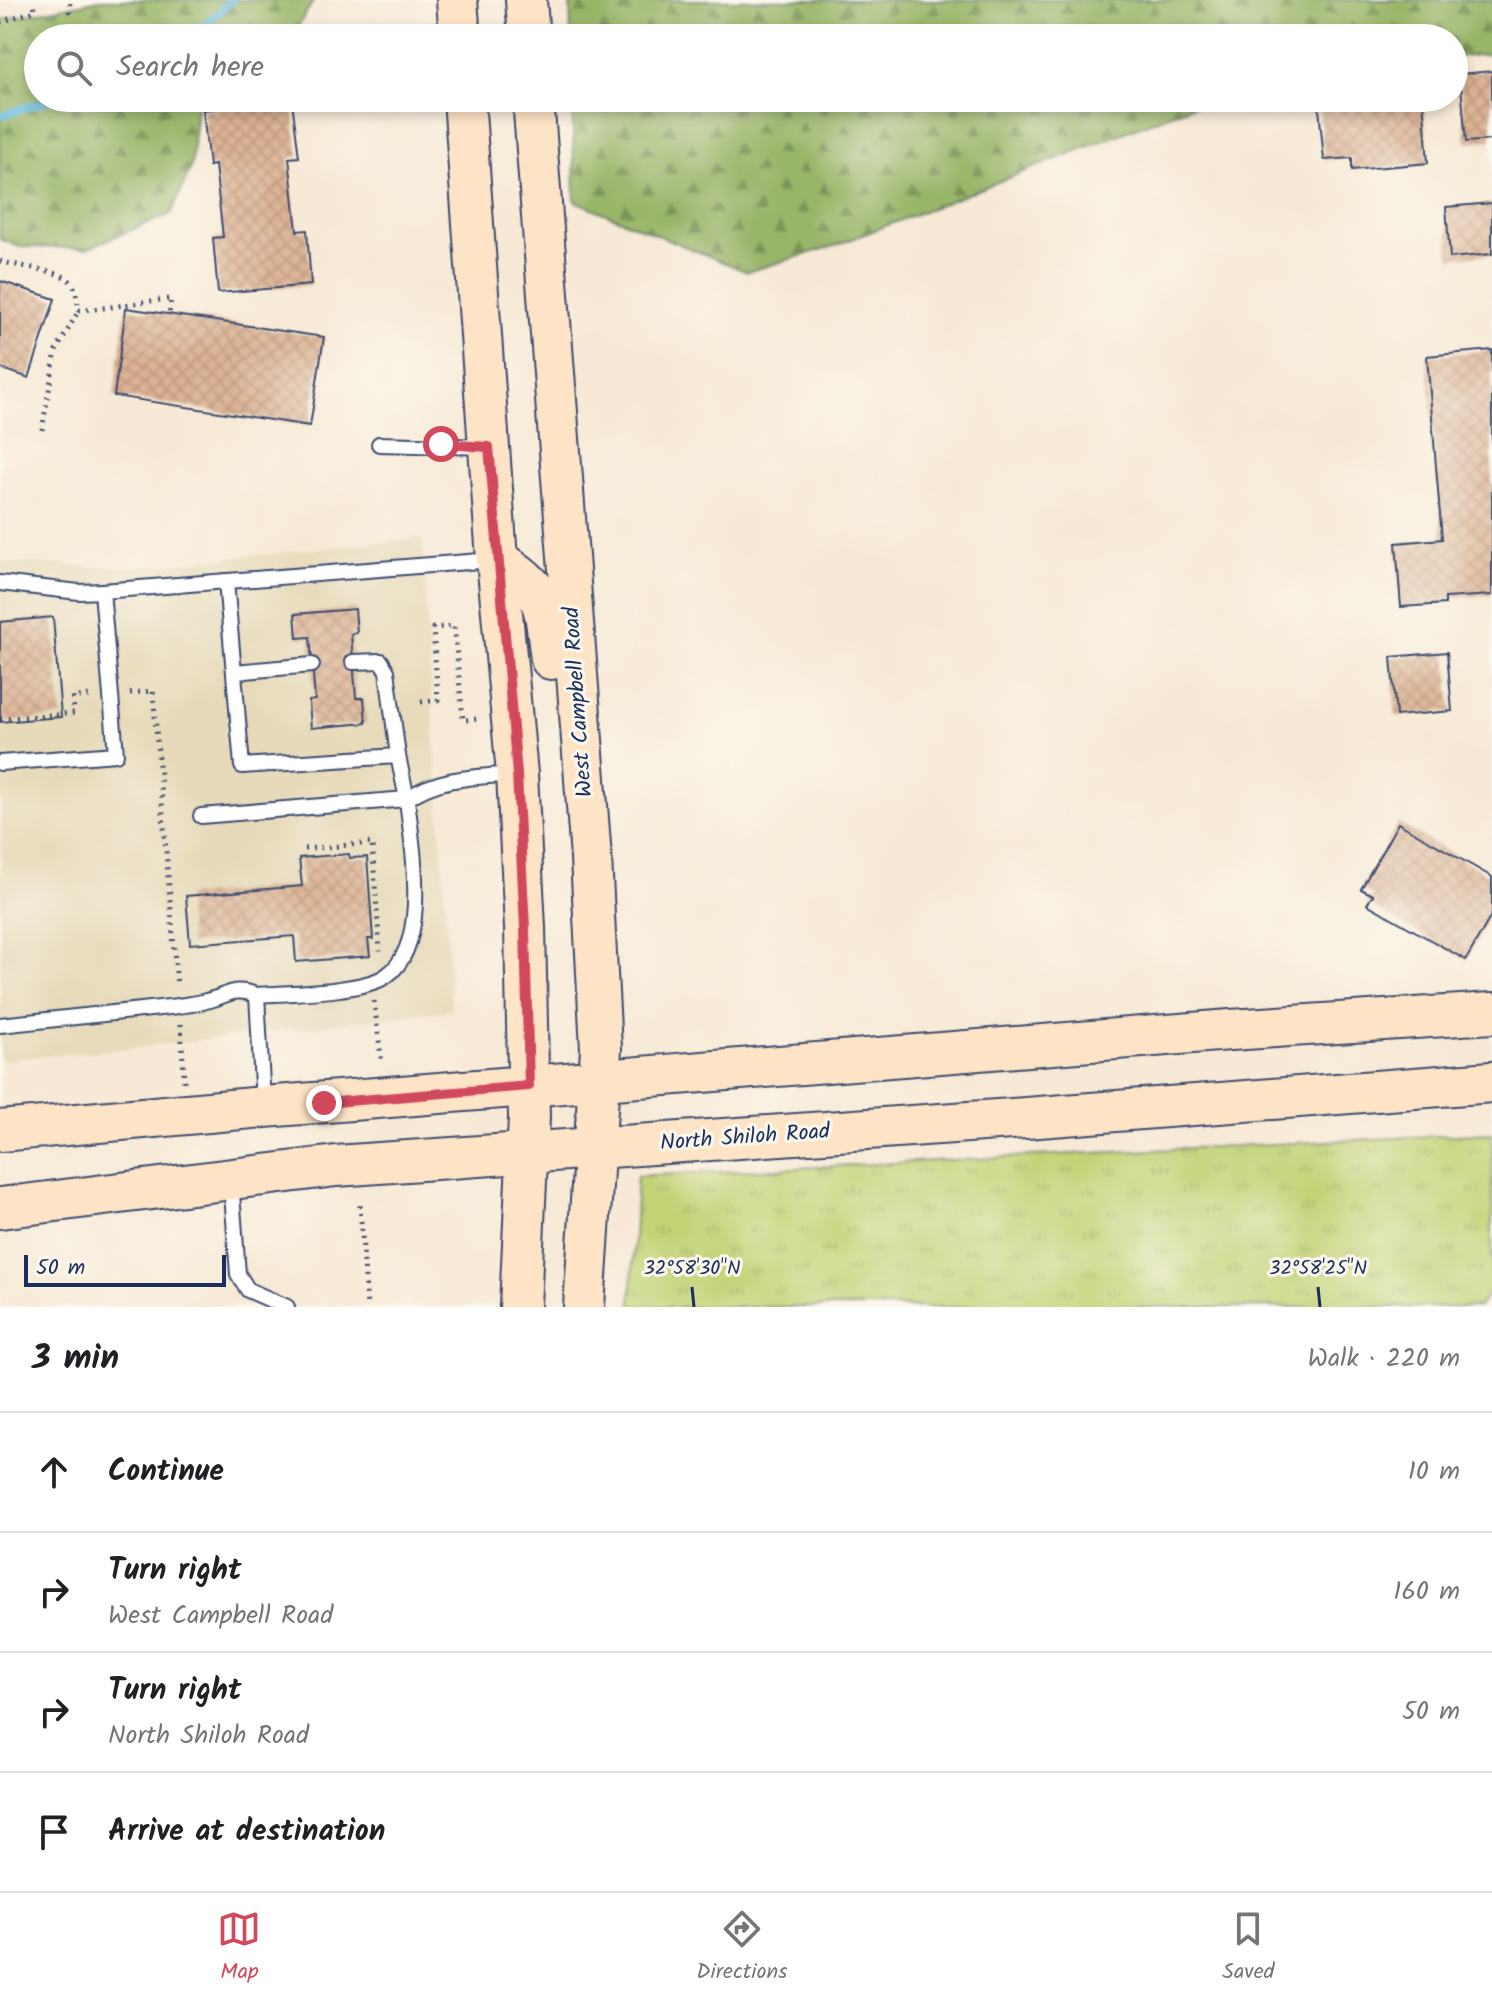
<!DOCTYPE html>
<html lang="en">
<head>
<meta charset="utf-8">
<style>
	:root { --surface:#fff; --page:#f2f2f2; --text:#202124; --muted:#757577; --line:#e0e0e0; --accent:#d1495b }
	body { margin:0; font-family:Kalam,sans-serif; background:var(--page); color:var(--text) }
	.scale { position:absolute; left:24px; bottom:20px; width:202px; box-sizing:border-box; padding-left:8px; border:4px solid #1b2f5e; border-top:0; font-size:22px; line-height:28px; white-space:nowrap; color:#1b2f5e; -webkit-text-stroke:6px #fbf7ec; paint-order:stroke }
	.stop { position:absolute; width:24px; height:24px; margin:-18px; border:6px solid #d1495b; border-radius:50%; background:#fff }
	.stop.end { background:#d1495b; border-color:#fff; box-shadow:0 2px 8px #0008 }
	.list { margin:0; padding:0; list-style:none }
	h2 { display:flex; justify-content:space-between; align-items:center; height:104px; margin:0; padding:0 32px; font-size:34px }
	h2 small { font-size:26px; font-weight:400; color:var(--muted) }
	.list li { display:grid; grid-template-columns:52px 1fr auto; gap:24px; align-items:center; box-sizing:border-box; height:120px; padding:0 32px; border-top:2px solid var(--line) }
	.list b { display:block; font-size:30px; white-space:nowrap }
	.list p { margin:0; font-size:26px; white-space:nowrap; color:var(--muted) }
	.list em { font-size:26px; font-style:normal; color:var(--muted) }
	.icon { flex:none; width:44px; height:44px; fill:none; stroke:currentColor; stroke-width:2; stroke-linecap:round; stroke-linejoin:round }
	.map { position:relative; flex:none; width:1492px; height:1307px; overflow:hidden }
	.search { position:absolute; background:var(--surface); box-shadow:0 4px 12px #0003; left:24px; right:24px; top:24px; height:88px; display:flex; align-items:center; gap:20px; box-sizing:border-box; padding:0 28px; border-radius:44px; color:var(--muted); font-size:30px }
	.sheet { height:584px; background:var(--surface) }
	nav { display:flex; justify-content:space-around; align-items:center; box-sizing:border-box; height:112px; border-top:2px solid var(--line); background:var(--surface); font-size:22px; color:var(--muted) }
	nav a { display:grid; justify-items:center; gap:4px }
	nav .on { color:var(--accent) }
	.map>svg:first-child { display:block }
	.built { fill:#e7daba }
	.grass { fill:url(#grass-tufts); stroke:#6e816a; stroke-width:2 }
	.forest { fill:url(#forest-firs); stroke:#5a7262; stroke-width:2 }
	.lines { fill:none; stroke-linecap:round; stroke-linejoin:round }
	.stream { stroke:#62b9df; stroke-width:8 }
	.building { fill:url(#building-cross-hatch) }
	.service-casing { stroke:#3c4b70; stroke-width:18 }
	.secondary-casing { stroke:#3c4b70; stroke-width:44 }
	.path { stroke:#3c4b70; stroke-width:5; stroke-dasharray:2 6; stroke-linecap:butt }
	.service { stroke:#fff; stroke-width:14 }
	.secondary { stroke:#fee4c6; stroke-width:40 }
	.route { stroke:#d1495b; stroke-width:10 }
	.ticks { fill:none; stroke:#1b2f5e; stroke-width:3 }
	.labels { text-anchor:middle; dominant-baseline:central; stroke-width:6; stroke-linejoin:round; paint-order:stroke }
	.street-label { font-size:22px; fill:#1b2f5e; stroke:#fbf7ec }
	.ticks-label { font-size:20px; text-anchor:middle; fill:#1b2f5e; stroke:#fbf7ec; stroke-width:6; stroke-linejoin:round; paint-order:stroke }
</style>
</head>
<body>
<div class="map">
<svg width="1492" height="1307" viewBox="0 0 1492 1307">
	<defs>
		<pattern id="grass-tufts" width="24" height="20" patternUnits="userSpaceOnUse" patternTransform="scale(2)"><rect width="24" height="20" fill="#c2d376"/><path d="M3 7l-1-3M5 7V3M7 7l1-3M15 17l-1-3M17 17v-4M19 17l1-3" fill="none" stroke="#a6b568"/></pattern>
		<pattern id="forest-firs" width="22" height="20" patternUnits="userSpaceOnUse" patternTransform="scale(2)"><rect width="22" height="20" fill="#99b567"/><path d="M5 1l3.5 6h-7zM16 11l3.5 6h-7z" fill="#7c9458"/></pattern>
		<pattern id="building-cross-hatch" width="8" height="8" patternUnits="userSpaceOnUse" patternTransform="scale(2)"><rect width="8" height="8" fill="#dcb293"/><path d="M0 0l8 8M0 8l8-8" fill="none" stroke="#bc9981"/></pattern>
	</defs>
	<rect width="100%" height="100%" fill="#fbf7ec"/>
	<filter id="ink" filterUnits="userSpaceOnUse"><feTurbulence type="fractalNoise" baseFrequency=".0125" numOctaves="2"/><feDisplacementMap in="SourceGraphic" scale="16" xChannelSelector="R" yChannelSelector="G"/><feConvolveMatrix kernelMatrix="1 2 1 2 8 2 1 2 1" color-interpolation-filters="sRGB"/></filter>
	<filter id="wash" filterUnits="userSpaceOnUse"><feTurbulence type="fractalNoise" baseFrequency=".006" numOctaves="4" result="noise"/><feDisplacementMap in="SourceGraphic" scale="32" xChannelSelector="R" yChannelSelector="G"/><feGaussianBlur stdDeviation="1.8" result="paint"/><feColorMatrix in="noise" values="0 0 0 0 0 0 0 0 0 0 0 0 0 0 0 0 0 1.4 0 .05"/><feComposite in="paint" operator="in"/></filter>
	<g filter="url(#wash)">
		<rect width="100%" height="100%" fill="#f7e9d5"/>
		<!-- built -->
		<polygon class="built" points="422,538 452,1010 125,1049 0,1060 0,562 128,568"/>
		<!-- grass -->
		<polygon class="grass" points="1492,1133 1492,1288 1479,1307 631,1307 637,1176"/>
		<!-- forest -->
		<g class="forest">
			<polygon points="100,0 314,0 291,38 38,38 38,98 209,98 197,104 191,167 171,214 87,248 20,247 0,239 0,20"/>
			<polygon points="570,0 1492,0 1492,54 1454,57 1454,38 571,38"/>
			<polygon points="572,98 1212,98 837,245 747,272 575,201"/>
		</g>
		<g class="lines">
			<!-- stream -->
			<g class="stream">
				<polyline points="191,38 232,0"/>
				<polyline points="0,116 55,98"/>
			</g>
		</g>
		<g id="blocks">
			<!-- building -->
			<g class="building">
				<polygon points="1492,71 1492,140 1466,142 1460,74"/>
				<polygon points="1318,98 1423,98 1428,163 1352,170 1352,158 1324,160"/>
				<polygon points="292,101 299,157 289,158 297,231 307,230 311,285 218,293 213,238 223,237 215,165 209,166 203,110"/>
				<polygon points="1492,203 1492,254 1450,258 1446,207"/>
				<polygon points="0,281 55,299 29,378 0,368"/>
				<polygon points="126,308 324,337 310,426 114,396"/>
				<polygon points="1492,350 1492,595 1445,598 1445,604 1401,607 1396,543 1442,539 1427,356"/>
				<polygon points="355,609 357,633 351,634 356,698 364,698 366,723 311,728 309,701 315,700 310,637 297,638 295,614"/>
				<polygon points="53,617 61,717 0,722 0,622"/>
				<polygon points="1447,652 1452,711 1396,716 1391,657"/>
				<polygon points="1398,823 1492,877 1492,914 1466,960 1367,904 1373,895 1361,889"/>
				<polygon points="349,854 350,858 367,857 373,939 368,939 370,956 296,962 294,936 190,944 186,896 302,886 299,858"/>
			</g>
		</g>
	</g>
	<g filter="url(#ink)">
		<use href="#blocks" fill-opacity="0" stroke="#3c4b70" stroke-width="2"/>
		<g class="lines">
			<!-- service casing -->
			<g class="service-casing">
				<g id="service">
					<polyline points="379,444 488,447"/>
					<polyline points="0,583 79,592 102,591"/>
					<polyline points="353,662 381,661 387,671 398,756"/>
					<polyline points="234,672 312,665"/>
					<polyline points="0,763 116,754 102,591 493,560"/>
					<polyline points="201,816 407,799 398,756 242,766 226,581"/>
					<path d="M257 995C287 993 363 992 386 976 431 945 412 847 407 799 438 776 479 777 516 774"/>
					<path d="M0 1025 179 1006C188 1004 197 1004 206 1001 228 996 232 986 257 995L263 1103"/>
					<polyline points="231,1180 238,1274 248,1290 287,1307"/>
				</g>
			</g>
			<!-- secondary casing -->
			<g class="secondary-casing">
				<g id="secondary">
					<polyline points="457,0 460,38"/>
					<polyline points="526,0 529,38"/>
					<polyline points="464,98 497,559 517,774 525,928 529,1118 520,1307"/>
					<polyline points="533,98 591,858 601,1049 584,1307"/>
					<path d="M497 559C549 593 543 601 551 659"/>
					<polyline points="0,1131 264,1107 1230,1030 1492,1013"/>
					<polyline points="0,1208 336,1166 1026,1118 1492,1082"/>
				</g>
			</g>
			<!-- path -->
			<g class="path">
				<polyline points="69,13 71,0"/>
				<polyline points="0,22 35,11 34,0"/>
				<path d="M0 261C18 267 56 269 69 280 77 287 77 300 79 310 110 309 140 301 171 299L169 314"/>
				<polyline points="42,430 56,351 79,310"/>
				<polyline points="130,693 153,691 177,986"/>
				<polyline points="421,702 438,700 433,628 454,626 463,720 480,719"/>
				<polyline points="0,719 74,713 73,697 94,696"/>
				<polyline points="304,849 372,843 380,951"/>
				<polyline points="374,1001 382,1064"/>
				<polyline points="181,1024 184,1082"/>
				<polyline points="360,1205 367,1307"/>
			</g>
			<!-- service -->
			<use href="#service" class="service"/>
			<!-- secondary -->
			<use href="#secondary" class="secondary"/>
		</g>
	</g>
	<g class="lines" filter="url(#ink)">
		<!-- route -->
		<polyline class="route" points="324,1103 529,1086 525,928 517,774 489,447 441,444"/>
	</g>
	<!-- ticks -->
	<path class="ticks" d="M692 1287 694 1307M1318 1287 1320 1307"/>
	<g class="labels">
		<!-- street labels -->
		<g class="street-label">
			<text transform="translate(579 702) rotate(-94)">West Campbell Road</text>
			<text transform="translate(745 1138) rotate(-4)">North Shiloh Road</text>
		</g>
	</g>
	<g class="ticks-label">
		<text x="692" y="1274">32°58'30"N</text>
		<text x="1318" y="1274">32°58'25"N</text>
	</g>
</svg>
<div class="scale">50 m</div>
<div class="stop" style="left:441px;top:444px"></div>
<div class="stop end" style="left:324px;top:1103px"></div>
<div class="search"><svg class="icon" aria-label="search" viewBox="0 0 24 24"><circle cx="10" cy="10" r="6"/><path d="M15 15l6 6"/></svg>Search here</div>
</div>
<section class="sheet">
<h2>3 min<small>Walk · 220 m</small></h2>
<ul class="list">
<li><svg class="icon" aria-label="ahead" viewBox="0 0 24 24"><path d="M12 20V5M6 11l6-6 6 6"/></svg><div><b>Continue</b></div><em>10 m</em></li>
<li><svg class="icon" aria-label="right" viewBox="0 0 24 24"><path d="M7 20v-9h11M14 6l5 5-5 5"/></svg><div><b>Turn right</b><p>West Campbell Road</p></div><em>160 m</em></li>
<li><svg class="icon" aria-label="right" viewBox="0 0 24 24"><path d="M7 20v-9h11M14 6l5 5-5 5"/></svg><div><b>Turn right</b><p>North Shiloh Road</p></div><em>50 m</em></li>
<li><svg class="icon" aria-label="arrive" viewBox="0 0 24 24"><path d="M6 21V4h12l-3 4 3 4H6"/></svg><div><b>Arrive at destination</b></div></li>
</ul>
</section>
<nav>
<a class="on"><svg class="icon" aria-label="map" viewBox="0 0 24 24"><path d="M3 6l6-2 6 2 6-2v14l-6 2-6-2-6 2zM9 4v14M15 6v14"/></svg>Map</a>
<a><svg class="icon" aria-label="directions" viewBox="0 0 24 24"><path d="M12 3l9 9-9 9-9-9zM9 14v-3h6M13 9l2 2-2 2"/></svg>Directions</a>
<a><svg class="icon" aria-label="saved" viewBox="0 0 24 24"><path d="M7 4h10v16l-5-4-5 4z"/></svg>Saved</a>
</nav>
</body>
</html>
